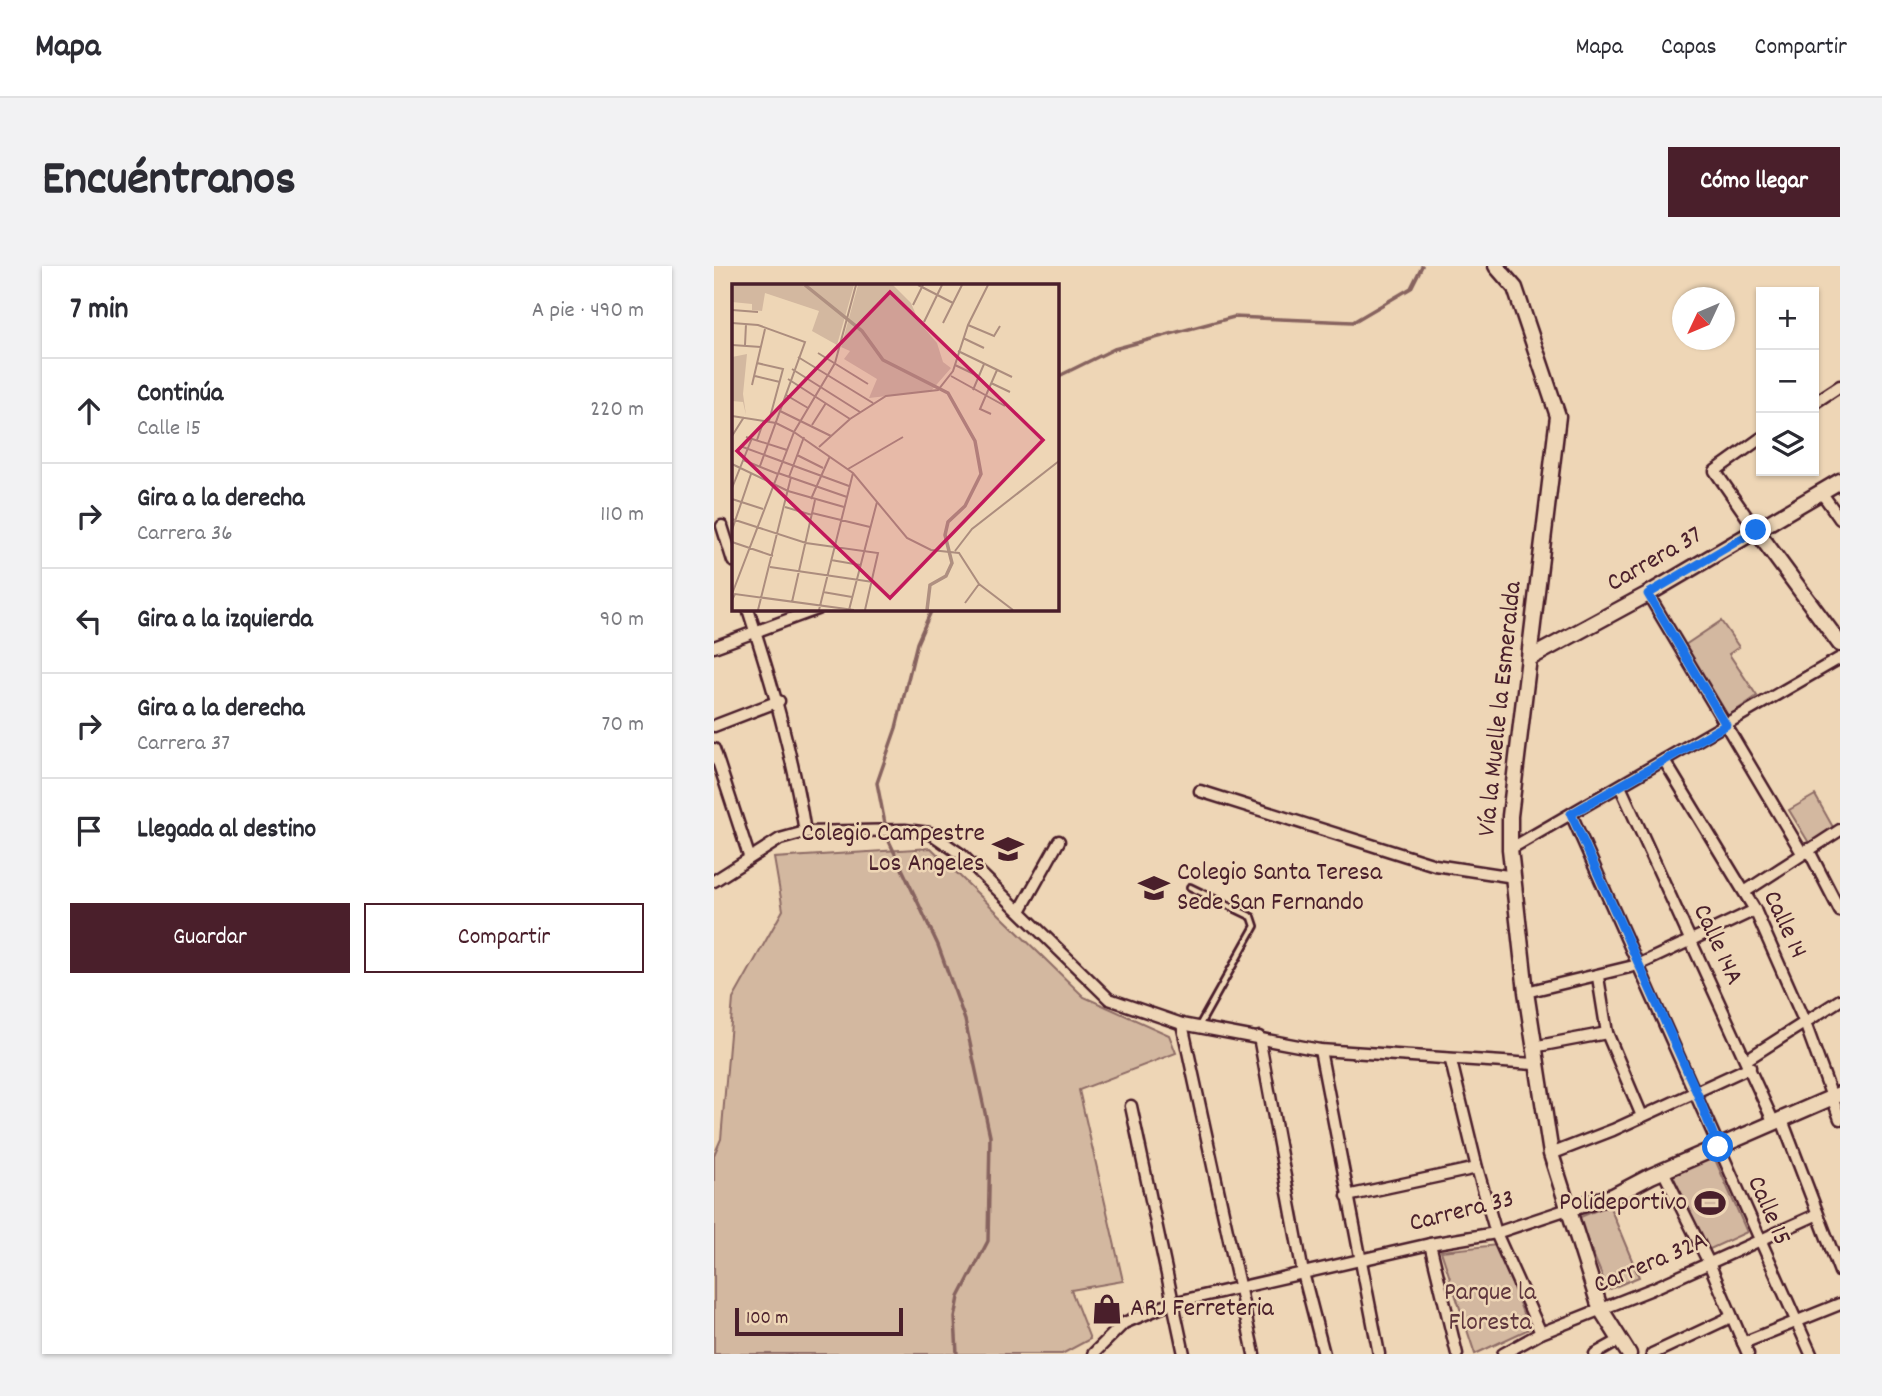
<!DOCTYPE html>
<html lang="es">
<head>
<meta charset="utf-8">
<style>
	:root { --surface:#fff; --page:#f2f2f3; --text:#2b2b33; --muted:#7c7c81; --line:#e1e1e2; --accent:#4a1f2b }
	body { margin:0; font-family:Dekko,sans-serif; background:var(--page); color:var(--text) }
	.controls { position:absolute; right:21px; top:21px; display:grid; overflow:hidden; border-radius:0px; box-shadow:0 2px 5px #0004 }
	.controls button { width:63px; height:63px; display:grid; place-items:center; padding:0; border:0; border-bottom:2px solid var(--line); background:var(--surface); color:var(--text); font:35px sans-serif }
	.compass { position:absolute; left:958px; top:21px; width:63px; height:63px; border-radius:50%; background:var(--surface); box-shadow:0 2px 5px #0004; rotate:226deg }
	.scale { position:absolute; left:21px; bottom:18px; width:168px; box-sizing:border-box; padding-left:7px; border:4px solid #4a1f2b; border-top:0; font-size:19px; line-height:24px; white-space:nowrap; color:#4a1f2b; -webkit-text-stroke:5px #eed6b6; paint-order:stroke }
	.stop { position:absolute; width:21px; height:21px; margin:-16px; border:5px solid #1a73e8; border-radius:50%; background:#fff }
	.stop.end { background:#1a73e8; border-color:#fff; box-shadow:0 2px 7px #0008 }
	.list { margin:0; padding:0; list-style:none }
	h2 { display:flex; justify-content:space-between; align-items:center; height:91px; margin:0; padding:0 28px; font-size:30px }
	h2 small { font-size:23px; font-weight:400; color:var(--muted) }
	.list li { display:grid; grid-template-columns:46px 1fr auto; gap:21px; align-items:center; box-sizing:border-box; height:105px; padding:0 28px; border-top:2px solid var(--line) }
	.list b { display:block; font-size:26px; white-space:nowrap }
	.list p { margin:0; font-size:23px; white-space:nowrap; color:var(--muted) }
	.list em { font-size:23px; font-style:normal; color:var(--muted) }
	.actions { display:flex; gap:14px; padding:21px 28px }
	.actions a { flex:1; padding:16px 0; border:2px solid var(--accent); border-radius:0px; text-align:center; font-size:24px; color:var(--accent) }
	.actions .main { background:var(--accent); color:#fff }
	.icon { flex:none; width:38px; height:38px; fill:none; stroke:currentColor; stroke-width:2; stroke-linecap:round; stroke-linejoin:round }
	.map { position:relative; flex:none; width:1126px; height:1088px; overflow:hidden; border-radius:0px }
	header { display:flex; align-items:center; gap:42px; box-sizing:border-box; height:98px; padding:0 35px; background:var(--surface); border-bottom:2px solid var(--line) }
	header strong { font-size:33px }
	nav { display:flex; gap:38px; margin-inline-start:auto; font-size:24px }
	.intro { display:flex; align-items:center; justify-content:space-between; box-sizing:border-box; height:168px; padding:0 42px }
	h1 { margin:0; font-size:49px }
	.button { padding:18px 32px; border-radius:0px; background:var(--accent); color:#fff; font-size:24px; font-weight:700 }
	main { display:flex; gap:42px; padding:0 42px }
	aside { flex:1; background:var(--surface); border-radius:0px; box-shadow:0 2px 5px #0004 }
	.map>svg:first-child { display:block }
	.green { fill:#d3b8a0; stroke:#8e6c66; stroke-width:2 }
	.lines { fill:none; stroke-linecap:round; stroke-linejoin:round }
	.stream { stroke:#87635f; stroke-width:3.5 }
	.lane-casing { stroke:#4a1f2b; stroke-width:10 }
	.street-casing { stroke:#4a1f2b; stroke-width:15 }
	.secondary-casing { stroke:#4a1f2b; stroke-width:19 }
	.lane { stroke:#eed6b6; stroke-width:4.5 }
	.street { stroke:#eed6b6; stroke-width:10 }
	.secondary { stroke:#eed6b6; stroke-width:14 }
	.route { stroke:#1a73e8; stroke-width:9 }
	.labels { text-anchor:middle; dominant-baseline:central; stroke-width:5; stroke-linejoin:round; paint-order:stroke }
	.street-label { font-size:26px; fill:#4a1f2b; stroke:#eed6b6 }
	.poi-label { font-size:26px; fill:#4a1f2b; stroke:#eed6b6; text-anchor:end }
	.park-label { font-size:26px; fill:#5f363d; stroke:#eed6b6 }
	.inset-river { fill:none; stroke:#af9081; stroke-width:3.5 }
	.inset-road { fill:none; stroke:#ac8d7e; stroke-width:2 }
	.view { fill:#c2185b; fill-opacity:0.15; stroke:#c2185b; stroke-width:3.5 }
	.inset-edge { fill:none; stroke:#4a1f2b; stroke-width:3.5 }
</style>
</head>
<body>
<header>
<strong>Mapa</strong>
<nav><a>Mapa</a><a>Capas</a><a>Compartir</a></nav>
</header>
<div class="intro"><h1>Encuéntranos</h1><a class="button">Cómo llegar</a></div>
<main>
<aside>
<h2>7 min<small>A pie · 490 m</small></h2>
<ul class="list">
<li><svg class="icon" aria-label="ahead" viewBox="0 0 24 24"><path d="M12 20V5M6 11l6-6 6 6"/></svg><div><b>Continúa</b><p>Calle 15</p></div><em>220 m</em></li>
<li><svg class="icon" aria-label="right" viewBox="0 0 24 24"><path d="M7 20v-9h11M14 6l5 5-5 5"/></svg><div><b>Gira a la derecha</b><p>Carrera 36</p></div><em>110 m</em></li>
<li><svg class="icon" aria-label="left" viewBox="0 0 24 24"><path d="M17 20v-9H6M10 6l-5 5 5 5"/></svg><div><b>Gira a la izquierda</b></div><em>90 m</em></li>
<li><svg class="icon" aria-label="right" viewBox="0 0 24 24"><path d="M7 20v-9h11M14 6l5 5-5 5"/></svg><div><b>Gira a la derecha</b><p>Carrera 37</p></div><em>70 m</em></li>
<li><svg class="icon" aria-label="arrive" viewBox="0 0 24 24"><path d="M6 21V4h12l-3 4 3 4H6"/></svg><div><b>Llegada al destino</b></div></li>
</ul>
<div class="actions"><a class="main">Guardar</a><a>Compartir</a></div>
</aside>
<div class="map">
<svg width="1126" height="1088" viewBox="0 0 1126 1088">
	<rect width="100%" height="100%" fill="#eed6b6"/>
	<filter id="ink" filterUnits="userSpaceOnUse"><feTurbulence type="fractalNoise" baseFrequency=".0143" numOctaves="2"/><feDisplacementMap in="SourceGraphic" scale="14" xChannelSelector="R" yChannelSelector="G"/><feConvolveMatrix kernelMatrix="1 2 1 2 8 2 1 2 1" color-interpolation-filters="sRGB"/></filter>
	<g filter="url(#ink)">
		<!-- green -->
		<g class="green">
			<polygon points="1007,355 1025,381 1015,388 1043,430 1014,450 968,381"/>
			<polygon points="1101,529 1120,563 1095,577 1075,544"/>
			<polygon points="217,582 370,731 455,769 462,787 365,824 409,1015 357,1024 376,1073 348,1088 0,1088 0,889 7,873 19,733 69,644 60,592"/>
			<polygon points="1000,891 1033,966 994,984 958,908"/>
			<polygon points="895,939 925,1011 894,1024 864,952"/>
			<polygon points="783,979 815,1063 761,1088 727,985"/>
		</g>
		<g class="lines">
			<!-- stream -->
			<g class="stream">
				<polyline points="343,111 400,83 520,51 639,56 697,22 708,0"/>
				<polyline points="218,343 203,377 182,462 163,517 174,573 224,679 251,754 276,870 274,975 245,1031 241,1052 243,1088"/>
			</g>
			<!-- lane casing -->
			<g class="lane-casing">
				<polyline id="lane" points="476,621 538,651 541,660 485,760"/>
			</g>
			<!-- street casing -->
			<g class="street-casing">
				<g id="street">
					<polyline points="1100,137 1126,120"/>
					<polyline points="1107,226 1126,253"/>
					<polyline points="8,260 19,295"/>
					<polyline points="1042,264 1001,205 1047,172"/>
					<polyline points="934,328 1088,587"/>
					<path d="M34 343C58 417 79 489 91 566"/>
					<polyline points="0,381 103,343"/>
					<polyline points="0,460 65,435"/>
					<polyline points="0,483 35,590"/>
					<polyline points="950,494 1041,644 1091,757 1126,853"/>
					<polyline points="906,520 1060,857"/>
					<polyline points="486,525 721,599 800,611"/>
					<polyline points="857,548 1097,1088"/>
					<polyline points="796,583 1126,392"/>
					<polyline points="1094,583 1126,645"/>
					<polyline points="0,615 66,573 91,566 191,564 216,567 248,589 395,733 468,758 606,784 821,798"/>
					<polyline points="1032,625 1126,564"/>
					<polyline points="306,645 345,575"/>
					<polyline points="884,711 893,767 928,850"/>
					<polyline points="812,726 924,699 1041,644"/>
					<polyline points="468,758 540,1088"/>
					<polyline points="545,771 589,1007 610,1088"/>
					<polyline points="819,781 893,767"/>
					<polyline points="606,784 665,1088"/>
					<polyline points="1032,794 1126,734"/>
					<polyline points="737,795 763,902 782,967 827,1067"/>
					<polyline points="417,840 470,1088"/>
					<polyline points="1068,854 1126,1006"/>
					<polyline points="837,888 899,864 1036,801"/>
					<polyline points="949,905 995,997 1034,1088"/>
					<polyline points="633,930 763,902"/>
					<polyline points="716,978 743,1088"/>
					<polyline points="1029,1077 1126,1038"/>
					<polyline points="379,1088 410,1057 458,1037 716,978 782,967 854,943"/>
					<polyline points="789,1088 827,1067 938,1023 1102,949"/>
					<polyline points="881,1088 906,1074"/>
					<polyline points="938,1088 1017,1051"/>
				</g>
			</g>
			<!-- secondary casing -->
			<g class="secondary-casing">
				<g id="secondary">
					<polyline points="782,0 801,22 844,150 796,550 796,583 812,726 837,888 886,1042 915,1088"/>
					<polyline points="1042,264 1126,378"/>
					<polyline points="816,392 934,328 1126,215"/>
					<polyline points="854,943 899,930 937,910 1126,828"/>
				</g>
			</g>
			<!-- lane -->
			<use href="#lane" class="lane"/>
			<!-- street -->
			<use href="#street" class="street"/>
			<!-- secondary -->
			<use href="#secondary" class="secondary"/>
		</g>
	</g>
	<g class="lines" filter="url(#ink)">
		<!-- route -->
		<polyline class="route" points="1004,881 983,827 857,548 1012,459 934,328 1042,264"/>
	</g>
	<!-- icons -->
	<defs>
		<g id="school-bare" transform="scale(2.415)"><path d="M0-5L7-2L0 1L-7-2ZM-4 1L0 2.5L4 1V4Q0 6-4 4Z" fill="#4a1f2b" stroke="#eed6b6" stroke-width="2.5" paint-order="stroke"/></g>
		<g id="stadium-bare" transform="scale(2.415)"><path d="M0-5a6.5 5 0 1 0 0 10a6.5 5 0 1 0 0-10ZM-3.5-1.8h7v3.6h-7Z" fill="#4a1f2b" stroke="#eed6b6" stroke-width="2.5" paint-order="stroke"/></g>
		<g id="shop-bare" transform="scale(2.415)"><path d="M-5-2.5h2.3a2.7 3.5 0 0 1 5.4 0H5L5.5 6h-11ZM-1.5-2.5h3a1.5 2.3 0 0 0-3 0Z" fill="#4a1f2b" stroke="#eed6b6" stroke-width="2.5" paint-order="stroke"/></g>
	</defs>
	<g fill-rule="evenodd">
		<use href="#school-bare" x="294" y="583"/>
		<use href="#school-bare" x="440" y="622"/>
		<use href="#stadium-bare" x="996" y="937"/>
		<use href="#shop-bare" x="393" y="1043"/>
	</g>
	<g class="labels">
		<!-- street labels -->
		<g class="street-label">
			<text transform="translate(941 294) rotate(-30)">Carrera 37</text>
			<text transform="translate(787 443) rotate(-84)">Vía la Muelle la Esmeralda</text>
			<text transform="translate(1070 659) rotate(65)">Calle 14</text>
			<text transform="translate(1003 679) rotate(65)">Calle 14A</text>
			<text transform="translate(1054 945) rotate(66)">Calle 15</text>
			<text transform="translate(748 946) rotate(-14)">Carrera 33</text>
			<text transform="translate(937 998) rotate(-23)">Carrera 32A</text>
		</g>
		<!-- poi labels -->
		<g class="poi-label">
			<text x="271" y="568">Colegio Campestre<tspan x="271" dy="30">Los Angeles</tspan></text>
			<text x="463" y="607" text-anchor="start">Colegio Santa Teresa<tspan x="463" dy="30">Sede San Fernando</tspan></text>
			<text x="973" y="937">Polideportivo</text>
			<text x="416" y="1043" text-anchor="start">ARJ Ferreteria</text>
		</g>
		<!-- park labels -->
		<g class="park-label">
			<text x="776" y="1027">Parque la<tspan x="776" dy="30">Floresta</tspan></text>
		</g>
	</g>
	<!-- overview -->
	<g transform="translate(18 18)">
		<rect width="327" height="327" fill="#eed6b6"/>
		<path d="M0 1H122L105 61 80 47 87 27 33 9 30 27 20 26V20L0 18ZM126 1H161L179 19 187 38 205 59 211 78 219 84 199 107 137 114 145 95 112 75 118 67 109 63ZM15 70 11 110 14 131 11 118 0 117V73Z" fill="#d3b8a0"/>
		<path class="inset-river" d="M73 1 130 47 151 76 216 109 243 157 249 190 233 222 216 238 213 251 220 279 214 292 198 301 195 326"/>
		<path class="inset-road" d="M124 1 103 79 62 148 121 189 175 254 199 266 227 269 247 300 281 326M186 1 221 19M181 21 191 1M0 26 26 28M192 38 210 1M0 39 26 41 73 58 28 182M211 39 230 1M236 41 262 52 268 42M231 54 252 64M0 61 29 63M13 61 14 40M226 67 280 93M86 69 136 100M66 73 141 119M25 79 51 85 37 137M223 81 246 92M60 85 128 128M23 92 48 98M219 92 273 122M56 95 118 135M259 99 278 108M20 101 33 45M241 106 252 80M54 111 76 124M48 127 99 152M259 130 248 125 265 86M0 132 44 139 62 148 0 310M80 141 94 119M0 152 12 133M14 153 55 166M25 156 32 136M8 162 117 202M87 163 118 135 154 112 206 106 221 87 236 41 256 1M65 171 91 184M11 176 46 190M0 180 56 207 112 223M116 185 171 153M46 189 115 213M57 193 72 153M0 204 20 154M0 215 31 225M79 215 98 172M53 223 80 231M80 229 138 243M0 235 74 259 146 269 133 326M0 246 19 190M0 258 41 272M223 267 240 245 327 177M99 276 128 281M38 283 141 298M91 308 120 313M0 316 3 310 122 326M60 318 83 216M233 319 247 300M26 326 59 193M87 326 121 189M117 326 145 218"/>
		<path class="view" d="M158 8 311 156 158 314 5 167Z"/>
		<rect width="327" height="327" class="inset-edge"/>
	</g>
</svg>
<div class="controls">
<button>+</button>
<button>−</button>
<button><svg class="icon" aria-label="layers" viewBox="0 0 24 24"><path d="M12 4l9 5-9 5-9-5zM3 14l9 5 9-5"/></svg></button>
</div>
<svg class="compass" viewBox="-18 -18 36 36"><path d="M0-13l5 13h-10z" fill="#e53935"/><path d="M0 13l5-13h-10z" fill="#7c7c81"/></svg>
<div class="scale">100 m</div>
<div class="stop" style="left:1004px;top:881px"></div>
<div class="stop end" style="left:1042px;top:264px"></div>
</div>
</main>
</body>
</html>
